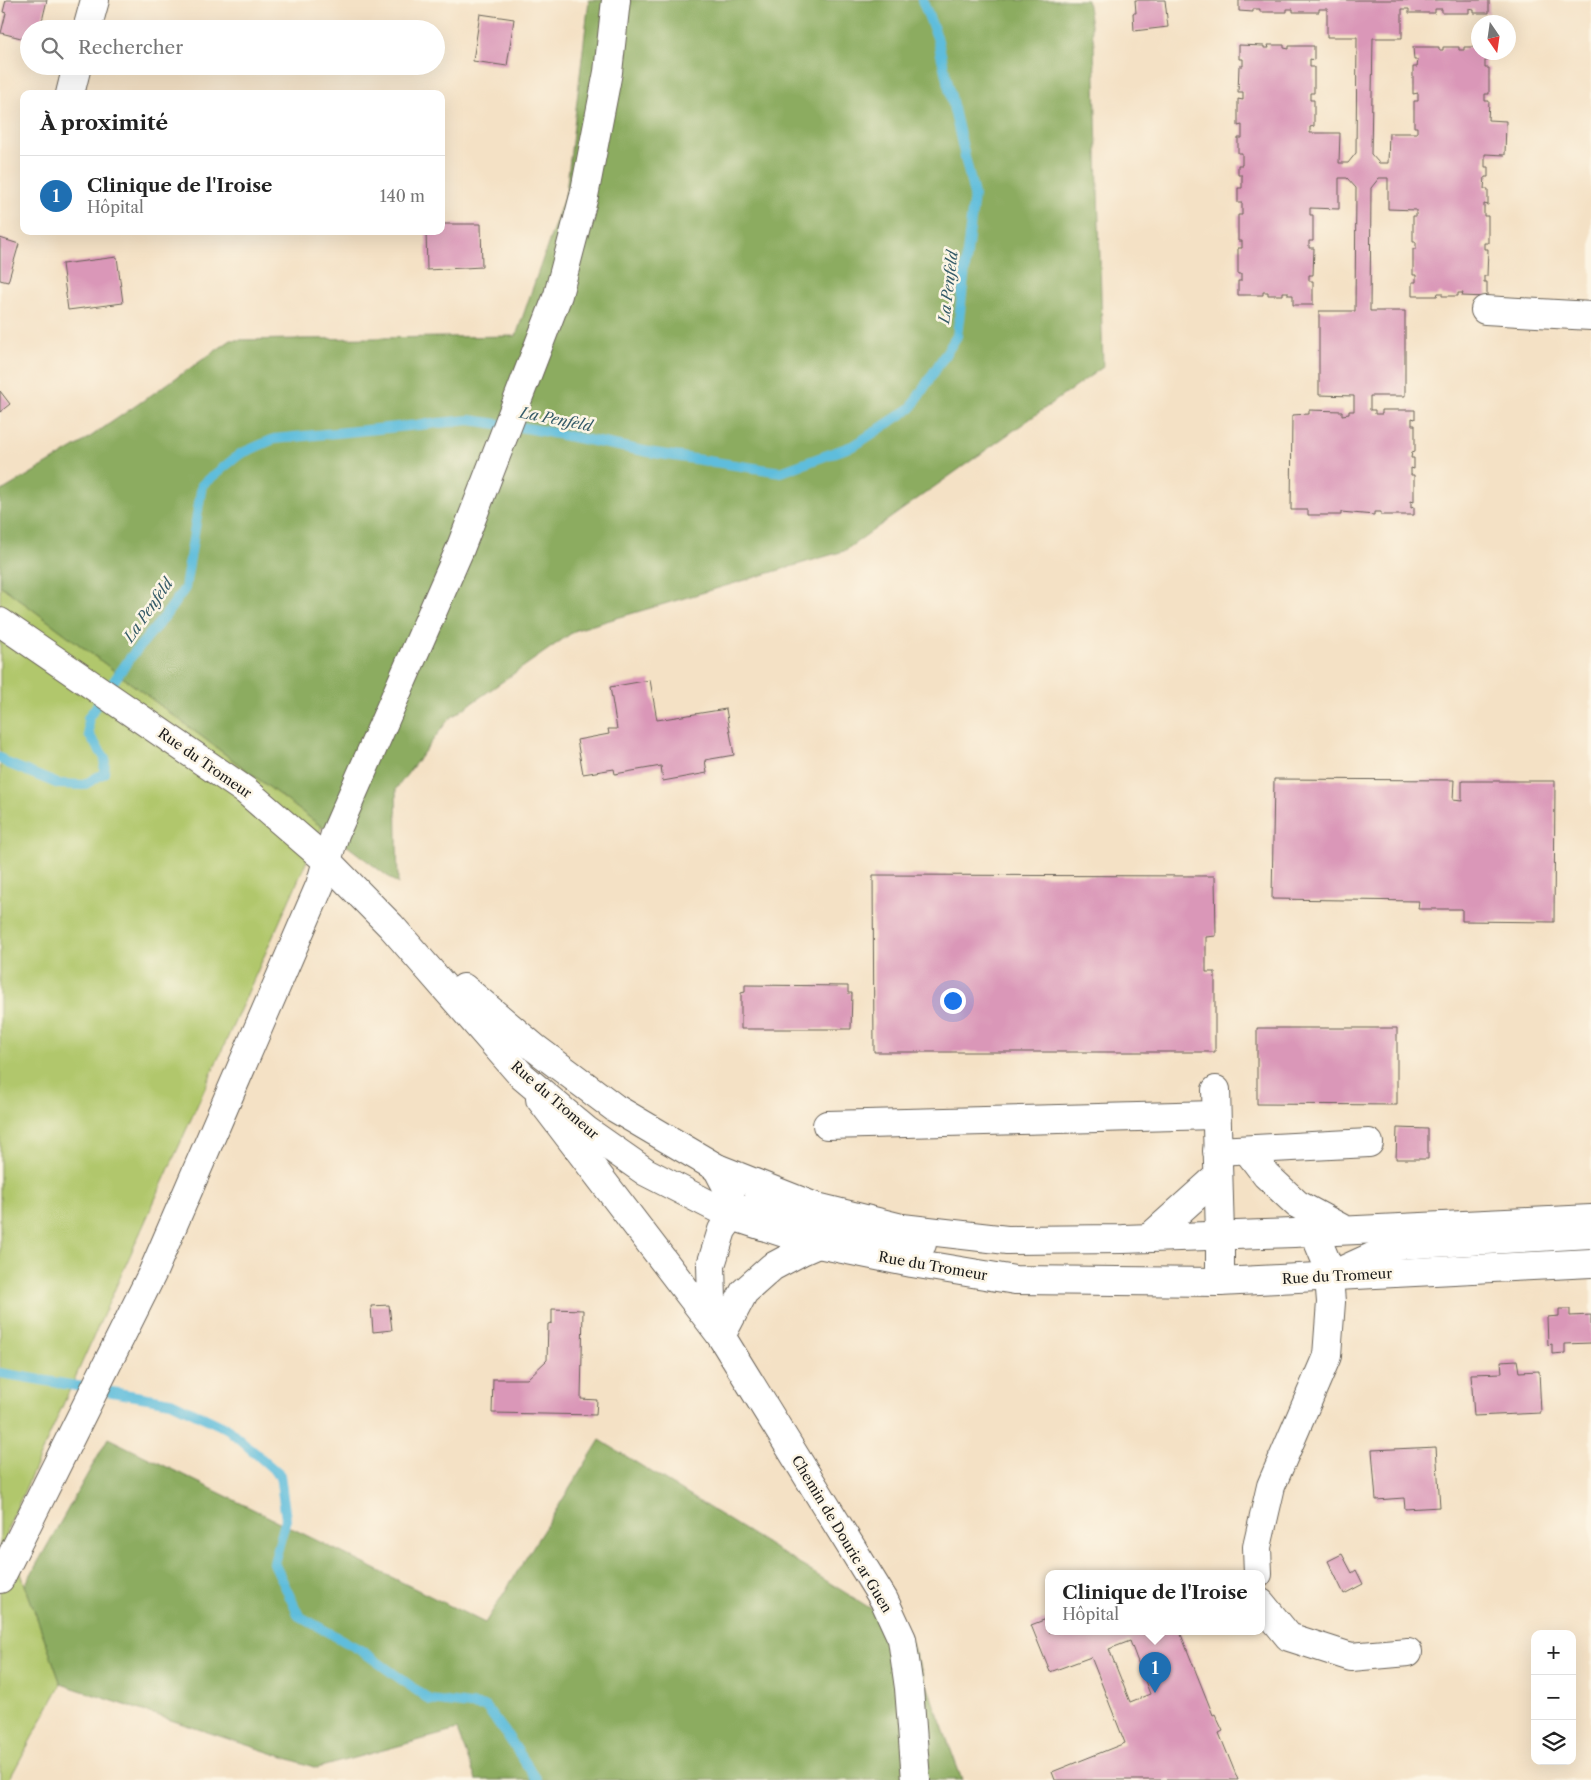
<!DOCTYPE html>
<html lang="fr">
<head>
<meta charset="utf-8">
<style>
	:root { --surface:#fff; --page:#f6f6f6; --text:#222; --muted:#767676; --line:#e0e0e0; --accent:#1f6fb2 }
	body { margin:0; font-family:"Libre Caslon Text",serif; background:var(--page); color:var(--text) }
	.controls { position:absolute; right:15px; bottom:15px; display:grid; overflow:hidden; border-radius:10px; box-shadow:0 5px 20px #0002 }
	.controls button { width:45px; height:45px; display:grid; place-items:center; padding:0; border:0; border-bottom:1px solid var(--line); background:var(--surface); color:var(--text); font:25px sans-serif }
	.compass { position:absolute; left:1471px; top:15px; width:45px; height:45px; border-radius:50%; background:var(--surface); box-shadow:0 5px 20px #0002; rotate:167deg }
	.you { position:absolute; left:952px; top:1000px; width:18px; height:18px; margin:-12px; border:4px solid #fff; border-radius:50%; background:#1a73e8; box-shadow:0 0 0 8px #1a73e833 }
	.badge { display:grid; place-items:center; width:32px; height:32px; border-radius:50%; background:var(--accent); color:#fff; font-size:16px; font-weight:700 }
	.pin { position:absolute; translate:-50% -41px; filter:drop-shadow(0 1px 2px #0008) }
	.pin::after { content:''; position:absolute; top:26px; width:18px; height:15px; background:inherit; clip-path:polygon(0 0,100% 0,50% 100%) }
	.popup { position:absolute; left:1045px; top:1570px; width:220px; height:65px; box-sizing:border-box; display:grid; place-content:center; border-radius:10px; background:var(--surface); filter:drop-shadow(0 1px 4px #0005); font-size:16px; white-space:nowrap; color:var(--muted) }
	.popup b { font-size:19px; color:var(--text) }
	.popup::after { content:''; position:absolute; left:50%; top:100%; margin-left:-10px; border:10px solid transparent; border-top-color:var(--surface) }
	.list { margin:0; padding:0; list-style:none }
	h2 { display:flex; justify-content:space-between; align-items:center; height:65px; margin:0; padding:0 20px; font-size:21px }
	h2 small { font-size:16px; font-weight:400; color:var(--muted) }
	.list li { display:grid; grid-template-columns:32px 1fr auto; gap:15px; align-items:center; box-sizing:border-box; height:80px; padding:0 20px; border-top:1px solid var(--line) }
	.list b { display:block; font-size:19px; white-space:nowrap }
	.list p { margin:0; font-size:16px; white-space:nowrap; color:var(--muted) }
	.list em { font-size:16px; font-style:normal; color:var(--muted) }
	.icon { flex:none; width:28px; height:28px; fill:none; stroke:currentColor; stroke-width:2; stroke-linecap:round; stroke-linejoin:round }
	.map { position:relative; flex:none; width:1591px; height:1780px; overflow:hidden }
	.search { position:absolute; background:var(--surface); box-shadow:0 5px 20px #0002; left:20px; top:20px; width:425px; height:55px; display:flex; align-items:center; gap:12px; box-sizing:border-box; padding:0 18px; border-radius:28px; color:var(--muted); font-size:19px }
	.panel { position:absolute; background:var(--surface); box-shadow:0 5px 20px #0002; left:20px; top:90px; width:425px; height:145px; border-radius:10px }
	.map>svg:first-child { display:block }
	.green { fill:#b1c76c; stroke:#667244 }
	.forest { fill:#8cac60; stroke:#54643e }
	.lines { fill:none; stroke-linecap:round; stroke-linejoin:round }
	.stream { stroke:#5ebddc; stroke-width:10 }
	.building { fill:#da97b8; fill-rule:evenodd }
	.minor-casing { stroke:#686157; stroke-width:30 }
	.major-casing { stroke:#686157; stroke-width:30 }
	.minor { stroke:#fff; stroke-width:28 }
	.major { stroke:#fff; stroke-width:28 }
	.labels { text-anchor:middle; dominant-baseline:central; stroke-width:5; stroke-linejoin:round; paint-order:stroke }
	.street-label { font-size:14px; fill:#1c1c1c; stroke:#fcf5e5 }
	.water-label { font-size:15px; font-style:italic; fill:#365c69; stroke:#fcf5e5 }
</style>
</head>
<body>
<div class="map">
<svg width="1591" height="1780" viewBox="0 0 1591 1780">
	<rect width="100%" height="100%" fill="#fcf5e5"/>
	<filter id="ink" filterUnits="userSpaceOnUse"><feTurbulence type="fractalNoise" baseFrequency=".02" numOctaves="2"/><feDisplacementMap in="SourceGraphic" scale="10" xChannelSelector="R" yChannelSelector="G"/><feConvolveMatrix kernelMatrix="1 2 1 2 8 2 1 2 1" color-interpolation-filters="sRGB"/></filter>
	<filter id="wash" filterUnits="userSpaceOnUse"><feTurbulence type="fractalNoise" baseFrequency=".0096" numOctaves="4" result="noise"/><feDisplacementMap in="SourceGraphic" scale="20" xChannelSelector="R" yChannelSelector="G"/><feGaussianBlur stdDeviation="1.12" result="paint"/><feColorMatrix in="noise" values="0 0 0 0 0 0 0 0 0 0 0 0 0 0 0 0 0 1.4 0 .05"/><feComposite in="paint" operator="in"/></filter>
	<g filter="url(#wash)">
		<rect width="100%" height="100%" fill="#f4e1c5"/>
		<!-- green -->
		<polygon class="green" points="0,585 322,827 6,1532 61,1684 9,1780 0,1780"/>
		<!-- forest -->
		<g class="forest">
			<polygon points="589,0 1087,0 1094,44 1103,367 844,551 576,630 449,719 396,789 398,884 0,585 0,492 80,444 231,340 516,336 566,192"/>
			<polygon points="108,1438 485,1623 600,1440 907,1631 962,1780 476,1780 457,1730 317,1768 61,1684 25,1585"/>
		</g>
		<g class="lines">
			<!-- stream -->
			<g class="stream">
				<polyline points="0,758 7,763 58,784 84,785 104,773 105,758 89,735 88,718 130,658 165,616 185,588 202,485 240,454 274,439 470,420 532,429 654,453 781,472 855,445 911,408 957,336 974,195 937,37 922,0"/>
				<polyline points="0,1373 171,1402 228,1429 280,1475 286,1519 274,1563 299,1616 362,1651 430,1700 486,1707 505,1732 537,1780"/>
			</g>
		</g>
		<g id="blocks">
			<!-- building -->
			<g class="building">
				<polygon points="6,0 47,0 42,21 46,22 45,29 29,29 29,40 1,33 6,13 3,12"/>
				<polygon points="1135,0 1165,0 1168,27 1134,31 1133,13 1136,13"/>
				<polygon points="1239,0 1489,0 1489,13 1474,13 1474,10 1469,9 1469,13 1442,13 1442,9 1435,9 1435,13 1409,13 1409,9 1402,9 1402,38 1373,38 1371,154 1379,163 1388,163 1389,133 1417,133 1417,127 1414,127 1414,101 1418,101 1418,93 1413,94 1413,67 1417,67 1418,60 1414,60 1413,47 1439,47 1439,50 1443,50 1443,47 1459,47 1459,50 1464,50 1464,47 1478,47 1478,52 1489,52 1489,60 1485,61 1485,68 1489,68 1489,94 1485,94 1485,101 1489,101 1488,120 1506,121 1505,155 1485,154 1485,167 1488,167 1488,177 1485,177 1484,189 1488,189 1488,205 1484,204 1484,216 1488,216 1488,243 1484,243 1484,249 1488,249 1487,276 1484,276 1484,282 1487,282 1487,297 1462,296 1463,293 1458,293 1458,296 1442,296 1442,293 1438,293 1437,296 1412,296 1412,282 1416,282 1416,275 1413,275 1413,249 1416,249 1416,242 1413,242 1413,216 1416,216 1416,210 1388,209 1388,178 1379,178 1371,188 1370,311 1405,311 1405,396 1370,396 1370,410 1375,410 1375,414 1382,414 1382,410 1415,410 1415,419 1412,418 1412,425 1415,425 1415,451 1412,452 1411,458 1414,458 1414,469 1411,468 1411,475 1414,475 1414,502 1411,501 1411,508 1414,507 1414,515 1381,515 1381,512 1374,512 1374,515 1341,512 1341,515 1308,515 1308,510 1291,510 1292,415 1309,414 1309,410 1342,411 1342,415 1349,414 1349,411 1354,411 1354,396 1319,395 1319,311 1355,311 1356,188 1347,178 1339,178 1339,209 1310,208 1310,215 1313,215 1313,241 1309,241 1309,248 1314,248 1313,275 1309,275 1309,281 1313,281 1313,305 1293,305 1293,295 1288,295 1288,292 1283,292 1283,295 1268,295 1268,292 1263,292 1263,295 1238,295 1238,281 1241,281 1241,274 1238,274 1238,248 1242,248 1242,241 1238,241 1238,215 1242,215 1242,203 1238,203 1238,188 1242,188 1242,175 1238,175 1238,165 1242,165 1242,153 1238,153 1238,138 1242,138 1242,125 1238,126 1238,99 1243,100 1243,92 1238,92 1239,66 1243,66 1243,59 1239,59 1239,45 1264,46 1264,48 1269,48 1268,45 1284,45 1284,48 1289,49 1289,46 1314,46 1314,60 1310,59 1310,67 1314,67 1314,93 1310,93 1310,100 1314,100 1314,126 1310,127 1310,133 1340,133 1339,163 1348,163 1356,153 1357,37 1327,37 1327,9 1319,9 1319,12 1293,12 1293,9 1287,9 1287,12 1260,12 1260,9 1253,9 1253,12 1239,11"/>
				<polygon points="480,14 514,19 507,66 473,61"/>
				<polygon points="441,224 481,224 482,267 427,270 426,231 441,231"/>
				<polygon points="0,238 19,244 8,282 0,280"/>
				<polygon points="117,257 123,303 68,310 62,264"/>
				<polygon points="0,391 10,404 0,412"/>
				<polygon points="650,680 657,720 726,709 734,755 705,760 707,773 663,781 661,766 615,774 614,769 583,774 577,740 609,734 608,729 617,729 610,687"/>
				<polygon points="1274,779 1454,780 1453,800 1462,801 1462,781 1555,781 1554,922 1462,921 1462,909 1418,909 1419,901 1272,899"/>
				<polygon points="873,875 1215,876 1216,936 1206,937 1206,972 1215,972 1215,1052 874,1052"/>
				<polygon points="745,985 848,986 848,993 852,993 851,1029 741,1029 741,993 745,992"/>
				<polygon points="1257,1028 1397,1028 1397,1105 1257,1104"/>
				<polygon points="1397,1128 1428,1129 1428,1159 1396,1159"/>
				<polygon points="389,1305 392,1330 373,1332 371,1306"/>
				<polygon points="552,1309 583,1310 581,1399 597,1400 596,1415 492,1413 493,1379 527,1379 547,1360 548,1324 552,1323"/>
				<polygon points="1559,1309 1570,1309 1570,1316 1591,1315 1591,1343 1565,1344 1565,1353 1552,1354 1552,1344 1548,1345 1547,1317 1559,1316"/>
				<polygon points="1517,1360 1519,1372 1539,1371 1541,1413 1474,1416 1471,1374 1502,1373 1501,1361"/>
				<polygon points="1436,1447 1440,1507 1405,1509 1404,1498 1376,1500 1372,1450"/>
				<polygon points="1342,1554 1352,1573 1356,1570 1363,1584 1344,1594 1328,1561"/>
				<path d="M1049 1618V1632H1180L1213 1715 1215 1714 1223 1731 1219 1733 1238 1780H1055L1052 1772 1125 1743 1091 1657 1050 1672 1031 1625ZM1130 1641 1150 1694 1130 1702 1109 1649Z"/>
			</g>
		</g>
	</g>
	<g filter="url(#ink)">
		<use href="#blocks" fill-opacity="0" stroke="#686157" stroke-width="1"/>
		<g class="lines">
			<!-- minor casing -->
			<g class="minor-casing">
				<g id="minor">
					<polyline points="87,29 95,0"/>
					<polyline points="70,94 77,66"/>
					<polyline points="1485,310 1591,316"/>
					<polyline points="1216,1090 1220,1235"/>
					<polyline points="540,1099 721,1336 744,1292 772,1267 802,1251 818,1244"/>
					<polyline points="827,1125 1216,1115"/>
					<polyline points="1247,1150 1266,1175 1297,1204 1345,1230"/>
					<polyline points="1217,1151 1369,1143"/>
					<polyline points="717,1168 730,1193 732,1216"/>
					<polyline points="1149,1238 1218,1176"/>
					<polyline points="1330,1276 1398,1245 1591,1234"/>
					<polyline points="1258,1574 1257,1547 1271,1486 1327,1356 1331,1302 1329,1277 1326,1261 1314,1232"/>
					<polyline points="0,1579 152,1274 320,885 335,834 460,549 558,295 584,196 608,72 616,0"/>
					<polyline points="1261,1603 1289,1637 1351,1657 1408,1652"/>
					<path d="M916 1780 909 1688 902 1639 884 1600 721 1336 712 1300 711 1265 722 1230 732 1216 764 1201C814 1224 868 1239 922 1244"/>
				</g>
			</g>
			<!-- major casing -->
			<g class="major-casing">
				<g id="major">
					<polyline points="0,622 246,791 327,861 391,926 522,1076 586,1130 646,1172 732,1216 818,1244 912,1263 1015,1280 1220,1282 1591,1263"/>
					<polyline points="464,988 535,1048 615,1108 717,1168 813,1206 902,1228 1007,1240 1123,1239 1294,1233 1591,1219"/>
					<polyline points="1220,1235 1220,1282"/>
				</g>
			</g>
			<!-- minor -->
			<use href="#minor" class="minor"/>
			<!-- major -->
			<use href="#major" class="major"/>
		</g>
	</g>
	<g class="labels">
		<!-- street labels -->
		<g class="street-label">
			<text transform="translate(205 763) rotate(35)">Rue du Tromeur</text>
			<text transform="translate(555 1100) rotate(41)">Rue du Tromeur</text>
			<text transform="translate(933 1266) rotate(10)">Rue du Tromeur</text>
			<text transform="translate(1337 1276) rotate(-3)">Rue du Tromeur</text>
			<text transform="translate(842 1534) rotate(59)">Chemin de Douric ar Guen</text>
		</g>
		<!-- water labels -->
		<g class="water-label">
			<text transform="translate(948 287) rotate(-83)">La Penfeld</text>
			<text transform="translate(556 419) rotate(11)">La Penfeld</text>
			<text transform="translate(148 610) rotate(-55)">La Penfeld</text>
		</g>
	</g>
</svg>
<div class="controls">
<button>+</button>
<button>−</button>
<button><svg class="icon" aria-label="layers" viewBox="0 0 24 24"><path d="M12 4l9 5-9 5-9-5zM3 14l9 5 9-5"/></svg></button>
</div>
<svg class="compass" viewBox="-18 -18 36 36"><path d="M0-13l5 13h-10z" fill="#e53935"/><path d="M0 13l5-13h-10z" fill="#767676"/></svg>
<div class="you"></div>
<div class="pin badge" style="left:1155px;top:1693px">1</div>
<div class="popup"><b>Clinique de l'Iroise</b>Hôpital</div>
<div class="search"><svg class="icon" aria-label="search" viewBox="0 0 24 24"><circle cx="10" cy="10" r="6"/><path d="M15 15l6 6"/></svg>Rechercher</div>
<section class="panel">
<h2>À proximité<small></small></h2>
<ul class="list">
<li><span class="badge">1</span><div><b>Clinique de l'Iroise</b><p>Hôpital</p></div><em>140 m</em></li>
</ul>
</section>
</div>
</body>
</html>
